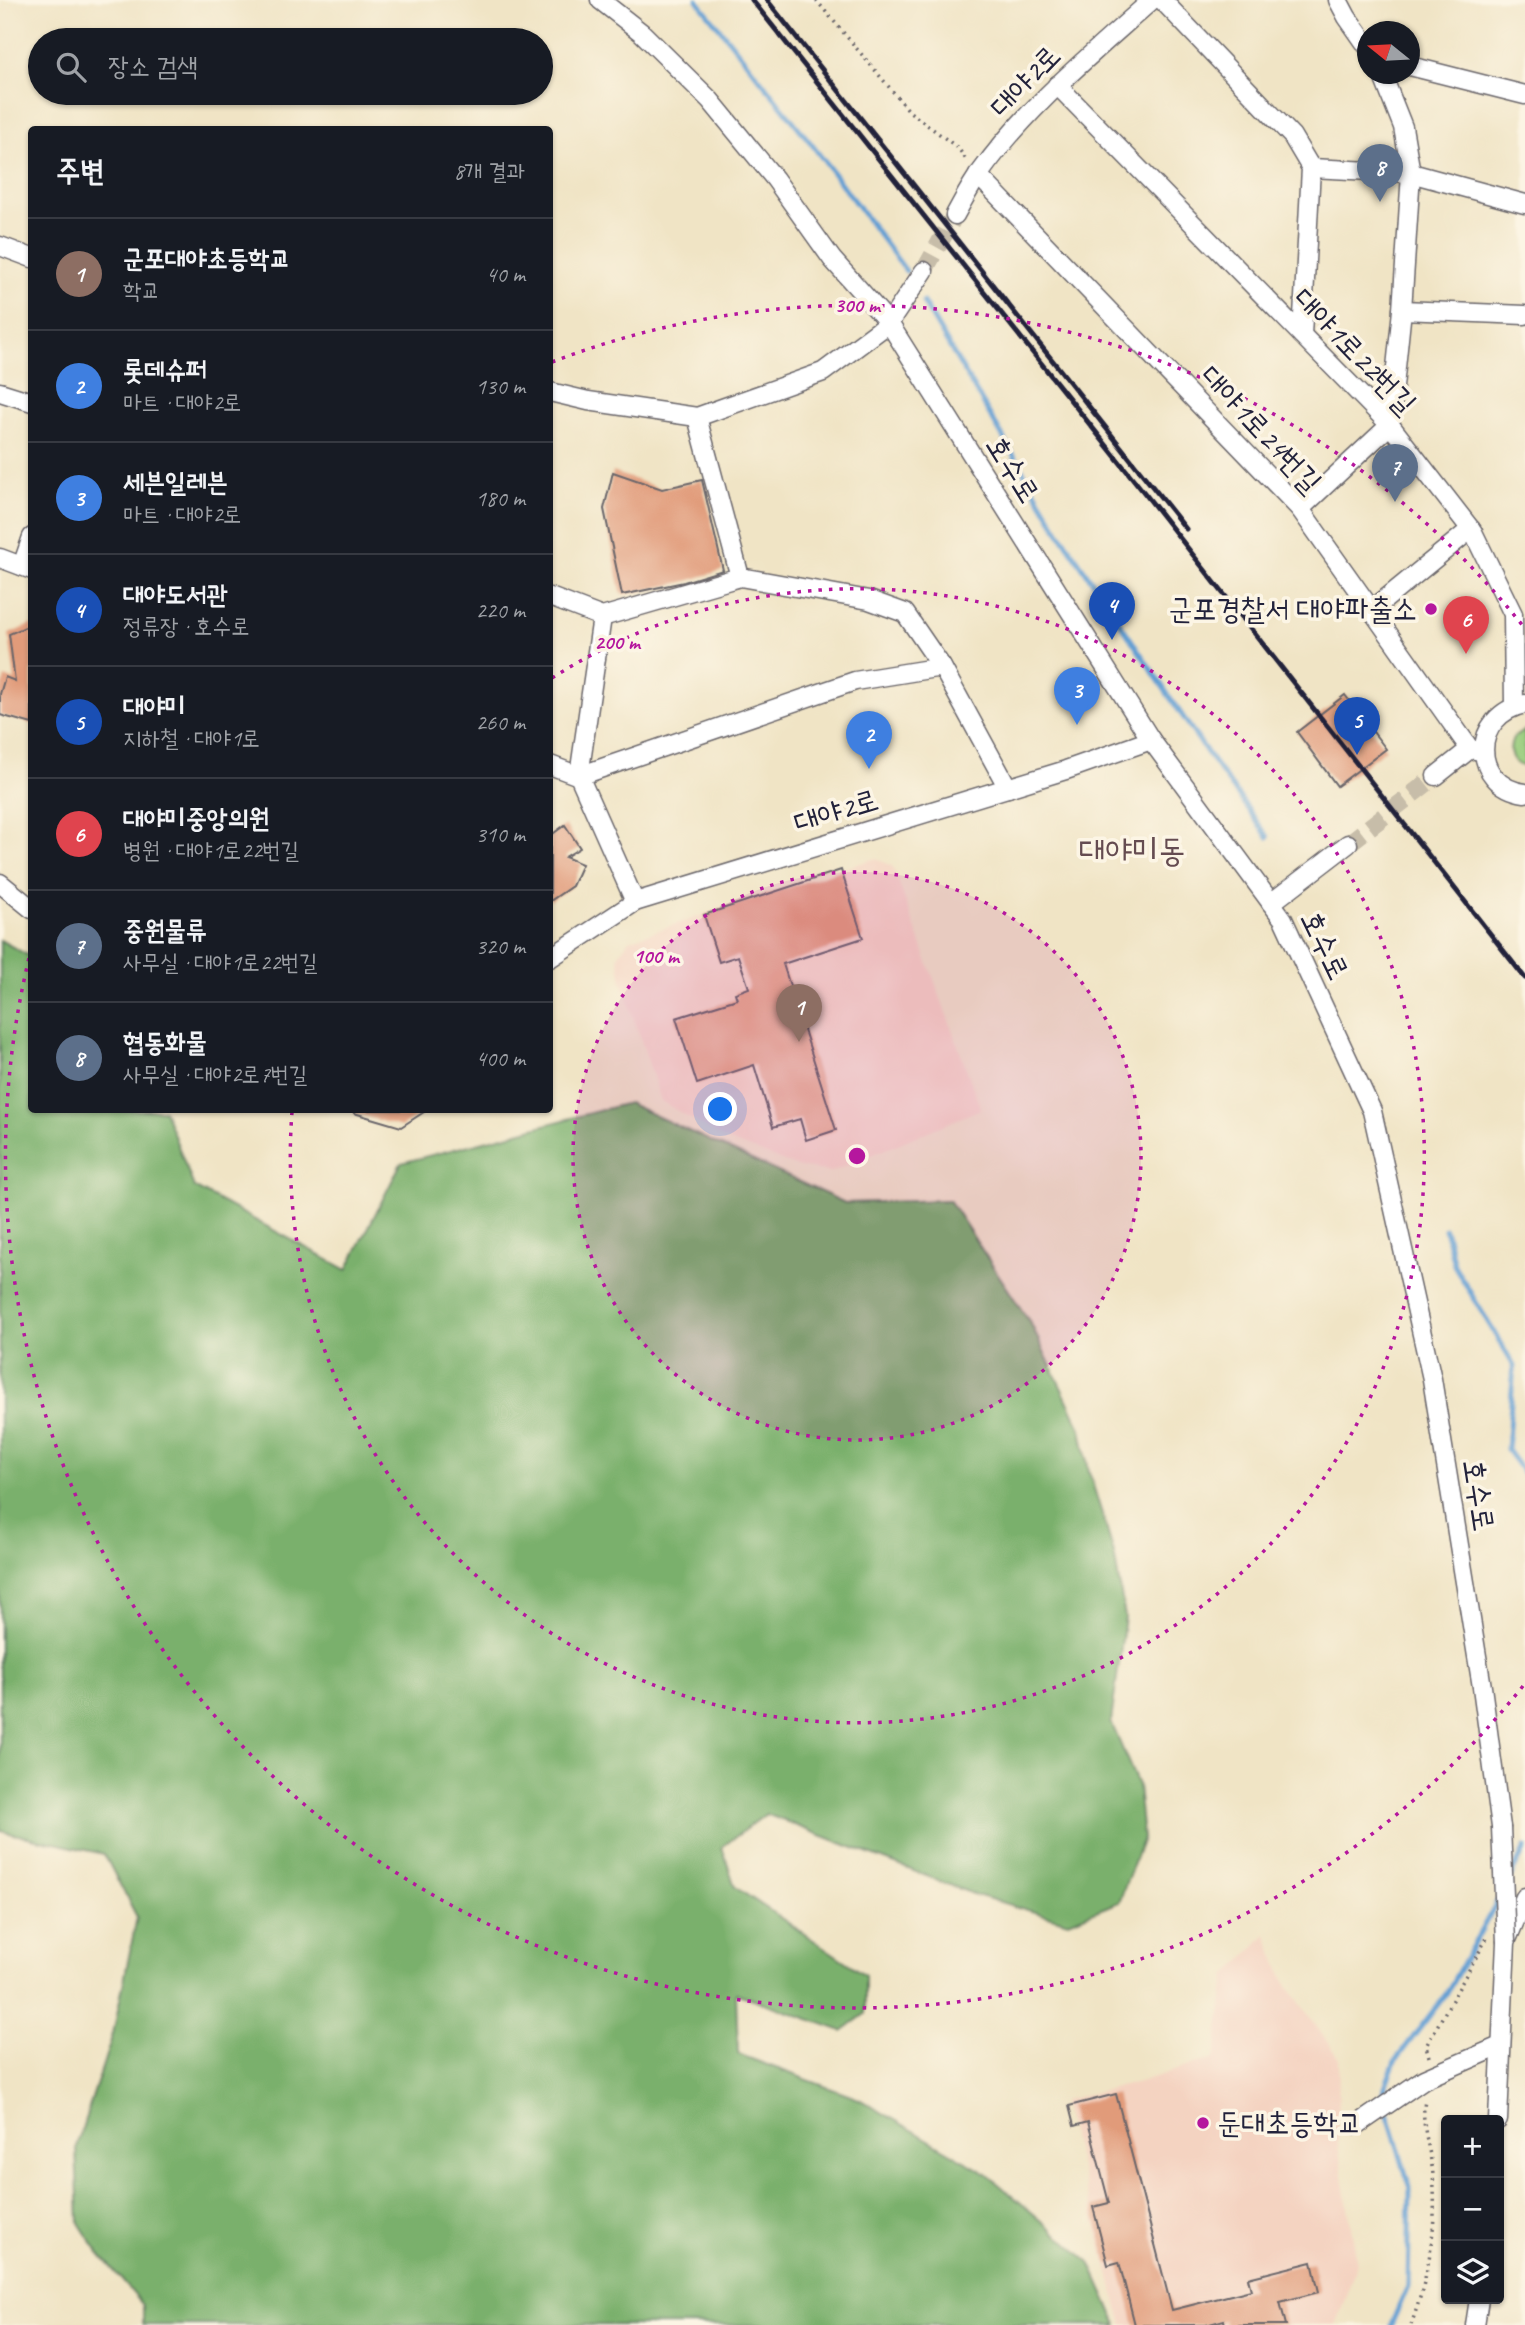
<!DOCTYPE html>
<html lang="ko">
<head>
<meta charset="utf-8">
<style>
	:root { --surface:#171b24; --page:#20242c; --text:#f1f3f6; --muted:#9ea1a6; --line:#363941; --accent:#d690ce }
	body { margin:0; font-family:Caveat,"Poor Story",sans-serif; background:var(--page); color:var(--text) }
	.controls { position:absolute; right:21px; bottom:21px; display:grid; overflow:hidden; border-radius:7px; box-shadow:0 2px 5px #0004 }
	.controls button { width:63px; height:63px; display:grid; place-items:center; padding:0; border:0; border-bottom:2px solid var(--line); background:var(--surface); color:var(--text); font:35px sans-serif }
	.compass { position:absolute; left:1357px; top:21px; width:63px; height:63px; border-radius:50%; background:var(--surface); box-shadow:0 2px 5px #0004; rotate:288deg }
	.you { position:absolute; left:721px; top:1110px; width:24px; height:24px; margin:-18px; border:5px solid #fff; border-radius:50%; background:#1a73e8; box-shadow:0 0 0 10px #1a73e833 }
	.badge { display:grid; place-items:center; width:46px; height:46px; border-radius:50%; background:var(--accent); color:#fff; font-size:23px; font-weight:700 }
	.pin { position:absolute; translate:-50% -58px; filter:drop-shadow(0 2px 4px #0008) }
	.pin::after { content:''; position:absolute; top:37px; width:24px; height:21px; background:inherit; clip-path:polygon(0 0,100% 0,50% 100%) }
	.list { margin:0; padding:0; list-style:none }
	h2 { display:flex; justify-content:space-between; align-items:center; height:91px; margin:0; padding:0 28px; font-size:30px }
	h2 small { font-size:23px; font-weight:400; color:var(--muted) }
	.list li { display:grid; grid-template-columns:46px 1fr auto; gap:21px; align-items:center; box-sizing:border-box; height:112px; padding:0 28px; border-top:2px solid var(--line) }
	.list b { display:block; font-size:26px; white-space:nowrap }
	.list p { margin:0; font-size:23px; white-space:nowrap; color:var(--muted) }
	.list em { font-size:23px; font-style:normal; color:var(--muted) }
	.icon { flex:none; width:38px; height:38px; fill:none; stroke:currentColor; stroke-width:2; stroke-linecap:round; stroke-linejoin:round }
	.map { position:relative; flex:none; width:1525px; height:2325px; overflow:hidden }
	.search { position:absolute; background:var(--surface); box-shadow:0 2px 5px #0004; left:28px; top:28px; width:525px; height:77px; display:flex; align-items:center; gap:18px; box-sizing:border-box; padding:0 24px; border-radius:38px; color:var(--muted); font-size:26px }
	.panel { position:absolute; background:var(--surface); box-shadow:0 2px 5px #0004; left:28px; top:126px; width:525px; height:987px; border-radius:7px }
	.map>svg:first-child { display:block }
	.built { fill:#f4d3c1 }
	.green { fill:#98cc7c; stroke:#5d775c; stroke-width:2 }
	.forest { fill:#7ab06c; stroke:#4e6954; stroke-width:2 }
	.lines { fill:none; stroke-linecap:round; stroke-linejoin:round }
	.stream { stroke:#629fd3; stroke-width:5 }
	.building { fill:#e19b7a }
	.minor-tunnel { stroke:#c7bda9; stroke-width:18; stroke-dasharray:18 9; stroke-linecap:butt }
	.minor-casing { stroke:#6a666b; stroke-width:21 }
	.path { stroke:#6a666b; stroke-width:3.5; stroke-dasharray:2 5; stroke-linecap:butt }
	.minor { stroke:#fff; stroke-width:18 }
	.rail { stroke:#22223b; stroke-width:5 }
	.minor-bridge-casing { stroke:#6a666b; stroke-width:21; stroke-linecap:butt }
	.minor-bridge { stroke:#fff; stroke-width:18 }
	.ring { fill:none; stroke:#b5179e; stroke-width:3.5; stroke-dasharray:3.5 7 }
	.poi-dot { fill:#b5179e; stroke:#fcf5e5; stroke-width:2.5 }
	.labels { text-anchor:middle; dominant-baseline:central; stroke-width:7; stroke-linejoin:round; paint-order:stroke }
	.street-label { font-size:30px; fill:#22223b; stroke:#fcf5e5 }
	.poi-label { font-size:30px; fill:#22223b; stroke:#fcf5e5; text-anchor:end }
	.quarter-label { font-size:33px; fill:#654c51; stroke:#fcf5e5 }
	.centre { fill:#b5179e; stroke:#fcf5e5; stroke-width:3.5 }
	.ring-label { font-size:21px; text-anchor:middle; font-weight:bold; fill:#b5179e; stroke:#fcf5e5; stroke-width:7; stroke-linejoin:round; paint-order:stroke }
</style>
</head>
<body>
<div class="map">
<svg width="1525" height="2325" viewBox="0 0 1525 2325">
	<rect width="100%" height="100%" fill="#fcf5e5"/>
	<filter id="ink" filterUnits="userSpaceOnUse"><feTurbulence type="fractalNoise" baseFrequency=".0143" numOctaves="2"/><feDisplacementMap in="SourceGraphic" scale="14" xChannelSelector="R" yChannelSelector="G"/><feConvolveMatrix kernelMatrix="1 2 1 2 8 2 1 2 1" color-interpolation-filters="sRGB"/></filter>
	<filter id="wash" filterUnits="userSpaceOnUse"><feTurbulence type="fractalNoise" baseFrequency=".00686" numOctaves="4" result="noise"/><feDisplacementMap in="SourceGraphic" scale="28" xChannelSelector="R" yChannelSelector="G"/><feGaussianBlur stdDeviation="1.57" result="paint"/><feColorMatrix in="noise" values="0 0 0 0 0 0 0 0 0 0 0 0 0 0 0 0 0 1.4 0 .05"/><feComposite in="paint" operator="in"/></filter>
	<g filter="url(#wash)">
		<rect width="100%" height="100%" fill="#f0e4c5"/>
		<!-- built -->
		<g class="built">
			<polygon points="876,858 893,867 981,1109 831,1172 798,1167 724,1139 661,1101 622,982 618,956 629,940"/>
			<polygon points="1266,1934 1284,1980 1339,2059 1338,2145 1357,2263 1336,2325 1123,2325 1062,2101 1139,2082 1215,2058 1226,1977"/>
		</g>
		<!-- green -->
		<path class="green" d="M1525 730V767C1511 763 1507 752 1513 738Z"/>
		<!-- forest -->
		<polygon class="forest" points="0,940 31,957 32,1110 164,1110 194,1187 347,1270 401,1163 628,1103 845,1203 949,1200 1031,1324 1081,1429 1089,1472 1114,1553 1125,1617 1111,1722 1138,1785 1143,1838 1119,1902 1068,1922 973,1894 766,1814 722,1847 735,1887 865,1975 865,2014 842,2031 736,1993 738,2054 859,2099 987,2174 1090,2262 1118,2325 143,2325 143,2305 97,2251 79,2223 76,2147 113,2034 137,1917 104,1854 0,1831"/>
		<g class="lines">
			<!-- stream -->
			<g class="stream">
				<polyline points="697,0 810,142 906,271"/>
				<polyline points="923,302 1061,535 1208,754 1268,837"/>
				<polyline points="1445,1229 1454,1265 1514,1366 1507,1450 1525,1475"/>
				<polyline points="1509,1879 1525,1848"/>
				<polyline points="1391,2325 1408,2286 1410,2188 1382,2095 1395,2061 1446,1994 1498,1900"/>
			</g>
		</g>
		<g id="blocks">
			<!-- building -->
			<g class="building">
				<polygon points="613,472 662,489 702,480 723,570 684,582 622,595 604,509"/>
				<polygon points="32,624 32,724 0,715 0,694 5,677 15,681 9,634"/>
				<polygon points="1345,695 1386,749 1337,786 1297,732"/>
				<polygon points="565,825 580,848 565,857 582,864 572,886 550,901 550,836"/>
				<polygon points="841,870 863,938 783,964 836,1130 806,1140 800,1119 773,1127 754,1065 697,1084 676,1018 737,999 735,993 749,988 738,956 719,962 704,915"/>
				<polygon points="355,1110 427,1110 401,1127 354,1113"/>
				<polygon points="1116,2094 1172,2310 1251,2290 1248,2278 1312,2262 1319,2292 1280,2302 1286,2325 1225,2325 1224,2320 1206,2325 1135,2325 1119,2262 1108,2265 1093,2207 1109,2203 1088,2122 1074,2126 1069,2106"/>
			</g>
		</g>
	</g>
	<g filter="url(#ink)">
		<use href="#blocks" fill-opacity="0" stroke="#6a666b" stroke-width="2"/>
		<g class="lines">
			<!-- minor-tunnel -->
			<g class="minor-tunnel">
				<polyline points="924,271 955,215"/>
				<polyline points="1348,844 1436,776"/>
			</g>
			<!-- minor casing -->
			<g class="minor-casing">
				<g id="minor">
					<polyline points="600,0 642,33 710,100 775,179 832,259 889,323 1151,740 1283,919 1372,1111 1432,1379 1482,1687 1501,1827"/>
					<polyline points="1162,0 1292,136 1311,168 1302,335"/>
					<polyline points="1338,0 1347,17 1368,47"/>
					<polyline points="1410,66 1525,95"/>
					<polyline points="1057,85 1390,425 1473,532 1513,614 1514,707"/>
					<polyline points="1311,168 1411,173 1525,204"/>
					<polyline points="978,175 1300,509 1470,749"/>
					<path d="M955 215C963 201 970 186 980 173 1027 107 1092 54 1152 0"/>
					<polyline points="0,246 32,258"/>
					<polyline points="1402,310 1525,315"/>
					<polyline points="0,392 32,402"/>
					<polyline points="550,392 588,401 697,417 823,372 889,323 924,271"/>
					<polyline points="697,417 740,577"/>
					<polyline points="1300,509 1390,425 1402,310 1411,173 1403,127 1382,74"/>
					<polyline points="0,558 32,570"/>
					<polyline points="22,566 32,537"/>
					<polyline points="550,597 602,617 740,577 869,600 905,613 942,667 1008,788"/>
					<polyline points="1372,610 1471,529"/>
					<polyline points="602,617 579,776 855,681 942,667"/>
					<path d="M1525 704C1471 715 1470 785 1525 793"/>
					<polyline points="550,765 579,776 635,902"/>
					<polyline points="1436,776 1470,749 1480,751"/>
					<polyline points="0,883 32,909"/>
					<polyline points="1271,903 1348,844"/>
					<polyline points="550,958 635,902 1066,770 1151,740"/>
					<polyline points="1498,2120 1506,1942 1525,1897"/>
					<polyline points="1357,2125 1424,2079 1500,2046"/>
					<polyline points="1475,2325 1479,2299"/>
				</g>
			</g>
			<!-- path -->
			<g class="path">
				<polyline points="816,0 910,112 958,148 967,161"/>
				<polyline points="1429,2057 1426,2046 1487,1938"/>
				<path d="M1411 2325C1428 2278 1438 2226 1433 2175 1431 2150 1420 2125 1425 2100"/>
			</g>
			<!-- minor -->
			<use href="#minor" class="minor"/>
			<!-- rail -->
			<g class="rail">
				<polyline points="752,0 1146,495 1525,978"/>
				<polyline points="767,0 1186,529"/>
			</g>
			<!-- minor-bridge casing -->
			<g class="minor-bridge-casing">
				<polyline id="minor-bridge" points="1501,1827 1506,1942"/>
			</g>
			<!-- minor-bridge -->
			<use href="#minor-bridge" class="minor-bridge"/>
		</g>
	</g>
	<!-- distance rings -->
	<circle cx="857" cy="1156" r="284" fill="#b5179e" fill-opacity=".12"/>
	<g class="ring">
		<circle cx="857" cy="1156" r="284"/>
		<path d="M552 678A567 567 0 1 1 292 1112"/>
		<path d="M1523 1686A851 851 0 0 1 31 950M552 362A851 851 0 0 1 1523 626"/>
	</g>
	<!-- markers -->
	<g class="poi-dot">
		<circle cx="1431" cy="609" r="7"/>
		<circle cx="1203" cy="2123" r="7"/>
	</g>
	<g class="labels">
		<!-- street labels -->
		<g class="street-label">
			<text transform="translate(1025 81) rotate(-46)">대야2로</text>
			<text transform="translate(1355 351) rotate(46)">대야1로22번길</text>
			<text transform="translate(1261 429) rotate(47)">대야1로24번길</text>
			<text transform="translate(1013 469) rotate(58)">호수로</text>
			<text transform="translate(836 811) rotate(-17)">대야2로</text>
			<text transform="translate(1325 945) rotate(64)">호수로</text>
			<text transform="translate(1479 1495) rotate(81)">호수로</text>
		</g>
		<!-- poi labels -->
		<g class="poi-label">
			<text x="1417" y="609">군포경찰서 대야파출소</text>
			<text x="1217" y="2123" text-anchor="start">둔대초등학교</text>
		</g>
		<!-- quarter labels -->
		<g class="quarter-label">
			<text x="1132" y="850">대야미동</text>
		</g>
	</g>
	<circle cx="857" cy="1156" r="10" class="centre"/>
	<g class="ring-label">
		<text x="857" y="312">300 m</text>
		<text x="617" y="649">200 m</text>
		<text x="656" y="963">100 m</text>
	</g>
</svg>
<div class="controls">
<button>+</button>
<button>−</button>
<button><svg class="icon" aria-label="layers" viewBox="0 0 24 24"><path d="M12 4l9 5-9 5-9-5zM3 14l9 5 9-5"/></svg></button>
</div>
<svg class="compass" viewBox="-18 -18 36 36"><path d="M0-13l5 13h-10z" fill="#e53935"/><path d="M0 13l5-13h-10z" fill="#9ea1a6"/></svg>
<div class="you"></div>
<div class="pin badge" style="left:799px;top:1042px;background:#8d6e63">1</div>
<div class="pin badge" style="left:869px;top:769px;background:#3f7fe0">2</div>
<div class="pin badge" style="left:1077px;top:725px;background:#3f7fe0">3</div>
<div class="pin badge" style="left:1112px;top:640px;background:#1a4fb4">4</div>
<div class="pin badge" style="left:1357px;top:755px;background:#1a4fb4">5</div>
<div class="pin badge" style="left:1466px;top:654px;background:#e0444e">6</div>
<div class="pin badge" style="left:1395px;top:502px;background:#5c6f8a">7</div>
<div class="pin badge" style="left:1380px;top:202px;background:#5c6f8a">8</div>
<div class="search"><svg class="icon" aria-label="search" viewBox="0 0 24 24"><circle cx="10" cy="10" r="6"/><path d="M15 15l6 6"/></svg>장소 검색</div>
<section class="panel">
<h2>주변<small>8개 결과</small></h2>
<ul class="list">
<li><span class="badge" style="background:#8d6e63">1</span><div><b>군포대야초등학교</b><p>학교</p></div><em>40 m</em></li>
<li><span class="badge" style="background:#3f7fe0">2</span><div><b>롯데슈퍼</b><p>마트 · 대야2로</p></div><em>130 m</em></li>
<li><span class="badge" style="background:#3f7fe0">3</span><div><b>세븐일레븐</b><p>마트 · 대야2로</p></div><em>180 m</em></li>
<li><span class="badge" style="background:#1a4fb4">4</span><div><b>대야도서관</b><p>정류장 · 호수로</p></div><em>220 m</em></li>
<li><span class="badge" style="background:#1a4fb4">5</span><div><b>대야미</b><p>지하철 · 대야1로</p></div><em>260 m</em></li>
<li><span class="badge" style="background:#e0444e">6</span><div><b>대야미중앙의원</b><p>병원 · 대야1로22번길</p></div><em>310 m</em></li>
<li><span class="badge" style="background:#5c6f8a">7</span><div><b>중원물류</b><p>사무실 · 대야1로22번길</p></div><em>320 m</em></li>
<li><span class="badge" style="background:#5c6f8a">8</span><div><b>협동화물</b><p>사무실 · 대야2로7번길</p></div><em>400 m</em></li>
</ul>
</section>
</div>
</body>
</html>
